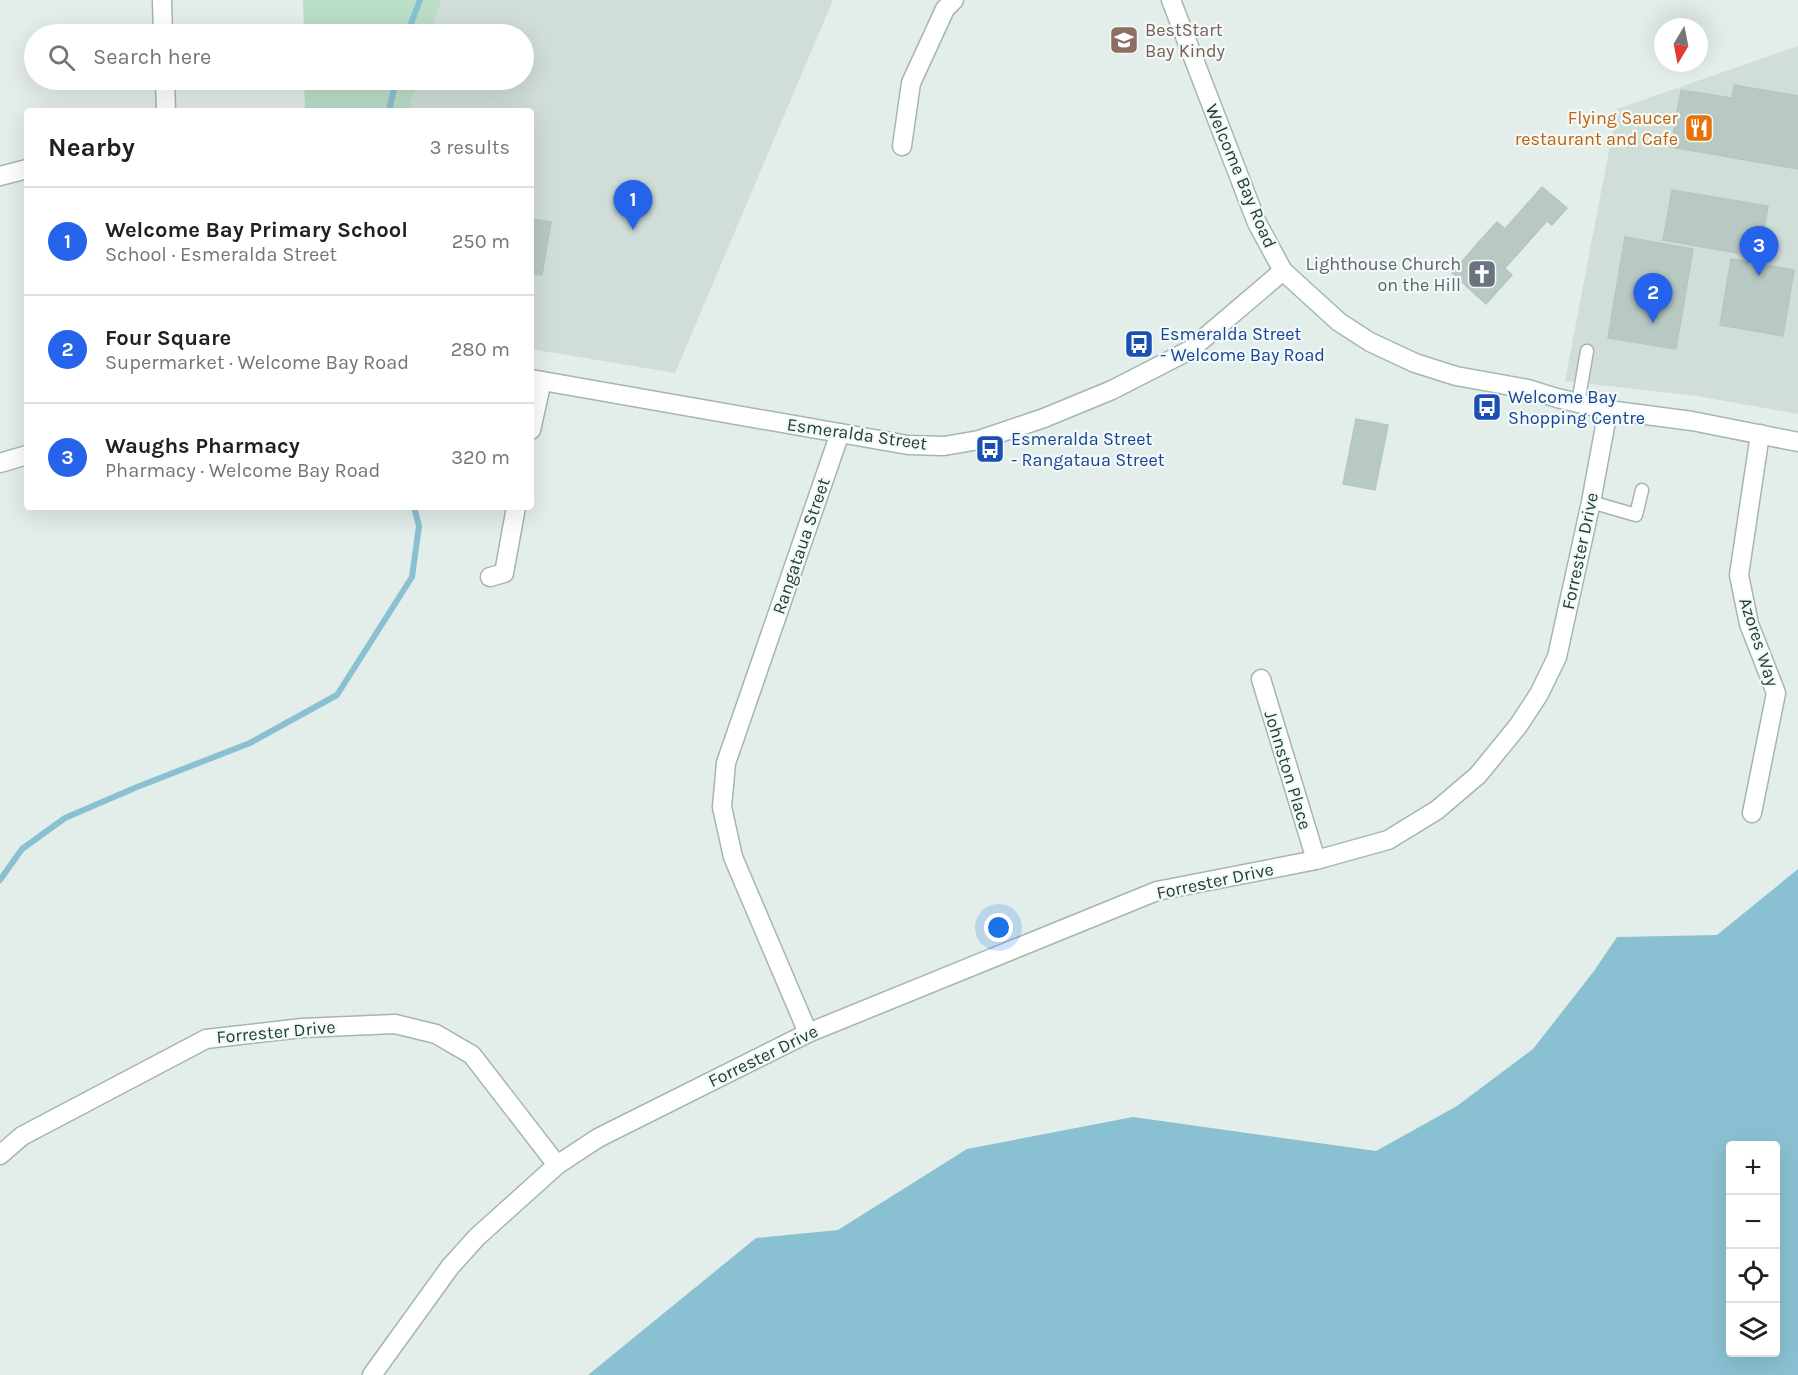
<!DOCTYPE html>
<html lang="en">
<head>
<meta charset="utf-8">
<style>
	:root { --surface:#fff; --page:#f6f6f6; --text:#202124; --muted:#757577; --line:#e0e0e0; --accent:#2563eb }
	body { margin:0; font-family:Karla,sans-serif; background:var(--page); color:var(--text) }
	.controls { position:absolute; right:18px; bottom:18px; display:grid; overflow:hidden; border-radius:6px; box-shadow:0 6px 24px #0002 }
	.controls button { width:54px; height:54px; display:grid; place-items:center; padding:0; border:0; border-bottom:2px solid var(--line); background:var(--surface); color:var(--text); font:30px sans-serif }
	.compass { position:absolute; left:1654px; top:18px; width:54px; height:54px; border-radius:50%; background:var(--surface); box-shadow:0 6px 24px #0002; rotate:190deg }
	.you { position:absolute; left:999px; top:928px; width:21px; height:21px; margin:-15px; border:4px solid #fff; border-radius:50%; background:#1a73e8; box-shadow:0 0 0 9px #1a73e833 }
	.badge { display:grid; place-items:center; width:39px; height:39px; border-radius:50%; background:var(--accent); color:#fff; font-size:20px; font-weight:700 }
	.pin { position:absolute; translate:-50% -50px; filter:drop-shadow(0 2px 3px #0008) }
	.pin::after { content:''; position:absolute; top:32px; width:21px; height:18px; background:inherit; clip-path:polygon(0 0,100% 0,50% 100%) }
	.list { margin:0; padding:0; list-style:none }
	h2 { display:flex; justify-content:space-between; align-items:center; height:78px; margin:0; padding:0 24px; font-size:26px }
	h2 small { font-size:20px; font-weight:400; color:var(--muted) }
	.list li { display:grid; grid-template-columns:39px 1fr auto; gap:18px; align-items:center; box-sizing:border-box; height:108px; padding:0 24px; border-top:2px solid var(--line) }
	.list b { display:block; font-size:22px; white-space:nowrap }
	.list p { margin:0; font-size:20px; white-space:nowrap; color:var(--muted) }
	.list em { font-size:20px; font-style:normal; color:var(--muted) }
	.icon { flex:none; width:33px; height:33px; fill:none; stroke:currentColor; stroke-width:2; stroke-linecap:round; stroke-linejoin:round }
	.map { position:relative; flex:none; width:1798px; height:1375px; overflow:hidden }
	.search { position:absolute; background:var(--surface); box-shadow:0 6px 24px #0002; left:24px; top:24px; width:510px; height:66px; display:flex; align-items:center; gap:15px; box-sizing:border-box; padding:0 21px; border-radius:33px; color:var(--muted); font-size:22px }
	.panel { position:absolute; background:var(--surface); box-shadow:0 6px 24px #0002; left:24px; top:108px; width:510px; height:402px; border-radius:6px }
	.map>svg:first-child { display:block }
	.built { fill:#d1ddd8 }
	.green { fill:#bbdec8 }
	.water { fill:#8ac1d2; fill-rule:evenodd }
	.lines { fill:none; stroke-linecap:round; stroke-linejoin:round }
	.stream { stroke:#8ac1d2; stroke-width:6 }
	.building { fill:#b8c8c2; stroke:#b5c7c1; stroke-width:1.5 }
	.lane-casing { stroke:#a5b5b1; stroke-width:15 }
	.street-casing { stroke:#a5b5b1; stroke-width:21 }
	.secondary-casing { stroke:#a1b9b2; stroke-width:21 }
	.lane { stroke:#fff; stroke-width:12 }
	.street { stroke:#fff; stroke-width:18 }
	.secondary { stroke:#fff; stroke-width:18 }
	.labels { text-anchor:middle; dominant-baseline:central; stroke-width:4.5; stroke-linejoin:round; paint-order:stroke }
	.education-label { font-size:18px; fill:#785e54; stroke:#f3f9f7; text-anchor:start }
	.food-label { font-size:18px; fill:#c56008; stroke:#f3f9f7; text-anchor:end }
	.street-label { font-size:18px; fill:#223e39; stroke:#f3f9f7 }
	.worship-label { font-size:18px; fill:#5b616d; stroke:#f3f9f7; text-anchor:end }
	.transit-label { font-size:18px; fill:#164399; stroke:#f3f9f7; text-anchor:start }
</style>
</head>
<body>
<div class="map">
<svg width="1798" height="1375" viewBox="0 0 1798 1375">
	<rect width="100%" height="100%" fill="#e3ede9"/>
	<!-- built -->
	<g class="built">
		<polygon points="441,0 833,0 675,373 531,349 531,111 411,111 411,102 417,80 524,80 524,34 431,34"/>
		<polygon points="1798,46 1798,414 1697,396 1565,381 1617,109"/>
	</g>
	<!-- green -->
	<g class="green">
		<polygon points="303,0 441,0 431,34 304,34"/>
		<polygon points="304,80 417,80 411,102 411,111 305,111"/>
	</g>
	<!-- water -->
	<path class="water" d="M1798 869V1375H588L756 1238 838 1230 967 1149 1133 1117 1376 1151 1457 1106 1533 1049 1594 971 1617 937 1717 935ZM1730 1146H1776V1352H1730Z"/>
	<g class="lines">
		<!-- stream -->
		<g class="stream">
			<polyline points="407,34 420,0"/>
			<polyline points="389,111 396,80"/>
			<polyline points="0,880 22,849 65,818 137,787 250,743 337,695 412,577 419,526 414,507"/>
		</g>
	</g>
	<!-- building -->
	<g class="building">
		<polygon points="1734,85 1798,96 1798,169 1671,147 1681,90 1732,98"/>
		<polygon points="1542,187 1567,208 1552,225 1547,221 1505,268 1477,244 1497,222 1505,229"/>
		<polygon points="1672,190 1768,206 1759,257 1663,240"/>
		<polygon points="531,219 551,222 542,275 531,274"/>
		<polygon points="1625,237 1693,249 1676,349 1608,338"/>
		<polygon points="1477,244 1512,275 1486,304 1452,273"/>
		<polygon points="1731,259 1794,270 1783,336 1720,325"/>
		<polygon points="1356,419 1388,425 1375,490 1343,484"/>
	</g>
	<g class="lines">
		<!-- lane casing -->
		<g class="lane-casing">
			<g id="lane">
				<polyline points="1578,403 1587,351"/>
				<polyline points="1591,502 1636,515 1642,490"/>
			</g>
		</g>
		<!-- street casing -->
		<g class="street-casing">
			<g id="street">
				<polyline points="162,0 163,34"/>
				<polyline points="165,80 166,111"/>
				<polyline points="902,146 911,83 945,9 954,0"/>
				<polyline points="0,176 27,169"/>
				<polyline points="531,379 908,445 944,446 979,440 1044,418 1112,390 1190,350 1283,271"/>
				<polyline points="531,430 542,381"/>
				<polyline points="0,463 27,455"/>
				<polyline points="490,577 504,573 516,507"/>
				<polyline points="1261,679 1316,860"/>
				<polyline points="1752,813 1776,693 1749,624 1739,575 1760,434"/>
				<polyline points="808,1033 733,857 722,807 726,763 840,433"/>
				<polyline points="0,1155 22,1136 206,1039 302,1028 395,1024 436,1034 472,1055 557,1165"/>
				<polyline points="372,1375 450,1267 477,1237 557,1165 598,1138 808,1033 1157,891 1316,860 1388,840 1437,810 1478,775 1518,726 1539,694 1557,657 1591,502 1608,410"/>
			</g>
		</g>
		<!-- secondary casing -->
		<g class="secondary-casing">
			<polyline id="secondary" points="1171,0 1257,223 1283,271 1339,322 1370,342 1415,363 1456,376 1528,389 1557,398 1608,410 1692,421 1798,442"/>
		</g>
		<!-- lane -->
		<use href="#lane" class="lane"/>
		<!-- street -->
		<use href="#street" class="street"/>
		<!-- secondary -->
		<use href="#secondary" class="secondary"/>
	</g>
	<!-- icons -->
	<defs>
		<g id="school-square" transform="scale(1.5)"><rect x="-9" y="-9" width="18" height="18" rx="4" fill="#8d6e63" stroke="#f3f9f7"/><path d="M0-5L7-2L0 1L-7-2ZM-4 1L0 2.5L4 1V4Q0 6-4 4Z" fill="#fff"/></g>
		<g id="restaurant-square" transform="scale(1.5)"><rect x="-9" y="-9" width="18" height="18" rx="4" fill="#e8710a" stroke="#f3f9f7"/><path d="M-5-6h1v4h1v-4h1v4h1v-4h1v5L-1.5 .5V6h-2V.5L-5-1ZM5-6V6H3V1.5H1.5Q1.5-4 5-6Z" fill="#fff"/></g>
		<g id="church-square" transform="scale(1.5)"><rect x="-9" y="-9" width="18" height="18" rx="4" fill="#6b7280" stroke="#f3f9f7"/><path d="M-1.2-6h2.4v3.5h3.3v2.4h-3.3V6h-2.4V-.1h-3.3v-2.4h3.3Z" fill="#fff"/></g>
		<g id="bus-square" transform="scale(1.5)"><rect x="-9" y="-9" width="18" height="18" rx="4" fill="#1a4fb4" stroke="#f3f9f7"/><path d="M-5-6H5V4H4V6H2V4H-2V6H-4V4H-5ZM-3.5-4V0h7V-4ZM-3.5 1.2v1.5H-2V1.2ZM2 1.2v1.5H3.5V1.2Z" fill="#fff"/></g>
	</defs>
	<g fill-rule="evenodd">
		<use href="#school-square" x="1124" y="40"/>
		<use href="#restaurant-square" x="1699" y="128"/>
		<use href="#church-square" x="1482" y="274"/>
		<use href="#bus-square" x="1139" y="344"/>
		<use href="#bus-square" x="1487" y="407"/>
		<use href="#bus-square" x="990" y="449"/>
	</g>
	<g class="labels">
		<!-- education labels -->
		<g class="education-label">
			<text x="1145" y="30">BestStart<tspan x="1145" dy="21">Bay Kindy</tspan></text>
		</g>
		<!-- food labels -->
		<g class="food-label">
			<text x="1678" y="118">Flying Saucer<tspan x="1678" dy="21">restaurant and Cafe</tspan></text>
		</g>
		<!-- street labels -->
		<g class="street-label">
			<text transform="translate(1241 176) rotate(67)">Welcome Bay Road</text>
			<text transform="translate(857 434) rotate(8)">Esmeralda Street</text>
			<text transform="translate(801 546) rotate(-71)">Rangataua Street</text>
			<text transform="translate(1580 551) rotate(-78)">Forrester Drive</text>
			<text transform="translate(1759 642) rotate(72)">Azores Way</text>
			<text transform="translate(1288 770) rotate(73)">Johnston Place</text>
			<text transform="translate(1215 881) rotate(-12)">Forrester Drive</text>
			<text transform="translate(276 1032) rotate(-5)">Forrester Drive</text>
			<text transform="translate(763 1056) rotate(-26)">Forrester Drive</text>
		</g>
		<!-- worship labels -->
		<g class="worship-label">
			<text x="1461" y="264">Lighthouse Church<tspan x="1461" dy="21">on the Hill</tspan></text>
		</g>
		<!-- transit labels -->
		<g class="transit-label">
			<text x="1160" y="334">Esmeralda Street<tspan x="1160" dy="21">- Welcome Bay Road</tspan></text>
			<text x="1508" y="397">Welcome Bay<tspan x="1508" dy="21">Shopping Centre</tspan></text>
			<text x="1011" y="439">Esmeralda Street<tspan x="1011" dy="21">- Rangataua Street</tspan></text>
		</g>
	</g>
</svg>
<div class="controls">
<button>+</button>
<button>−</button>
<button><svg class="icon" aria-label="locate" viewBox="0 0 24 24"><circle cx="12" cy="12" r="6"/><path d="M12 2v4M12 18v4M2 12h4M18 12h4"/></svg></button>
<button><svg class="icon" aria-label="layers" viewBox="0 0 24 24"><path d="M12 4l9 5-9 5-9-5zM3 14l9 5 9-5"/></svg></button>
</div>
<svg class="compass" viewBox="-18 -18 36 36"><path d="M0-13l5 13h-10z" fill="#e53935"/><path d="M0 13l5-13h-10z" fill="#757577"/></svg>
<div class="you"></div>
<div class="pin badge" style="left:633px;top:230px">1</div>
<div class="pin badge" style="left:1653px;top:323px">2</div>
<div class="pin badge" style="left:1759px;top:276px">3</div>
<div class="search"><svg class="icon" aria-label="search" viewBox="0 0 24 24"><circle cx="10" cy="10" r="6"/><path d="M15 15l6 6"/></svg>Search here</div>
<section class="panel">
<h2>Nearby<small>3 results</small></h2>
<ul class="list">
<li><span class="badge">1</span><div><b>Welcome Bay Primary School</b><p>School · Esmeralda Street</p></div><em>250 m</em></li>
<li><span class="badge">2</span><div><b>Four Square</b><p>Supermarket · Welcome Bay Road</p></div><em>280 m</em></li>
<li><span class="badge">3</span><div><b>Waughs Pharmacy</b><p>Pharmacy · Welcome Bay Road</p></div><em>320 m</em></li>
</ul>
</section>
</div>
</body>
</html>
